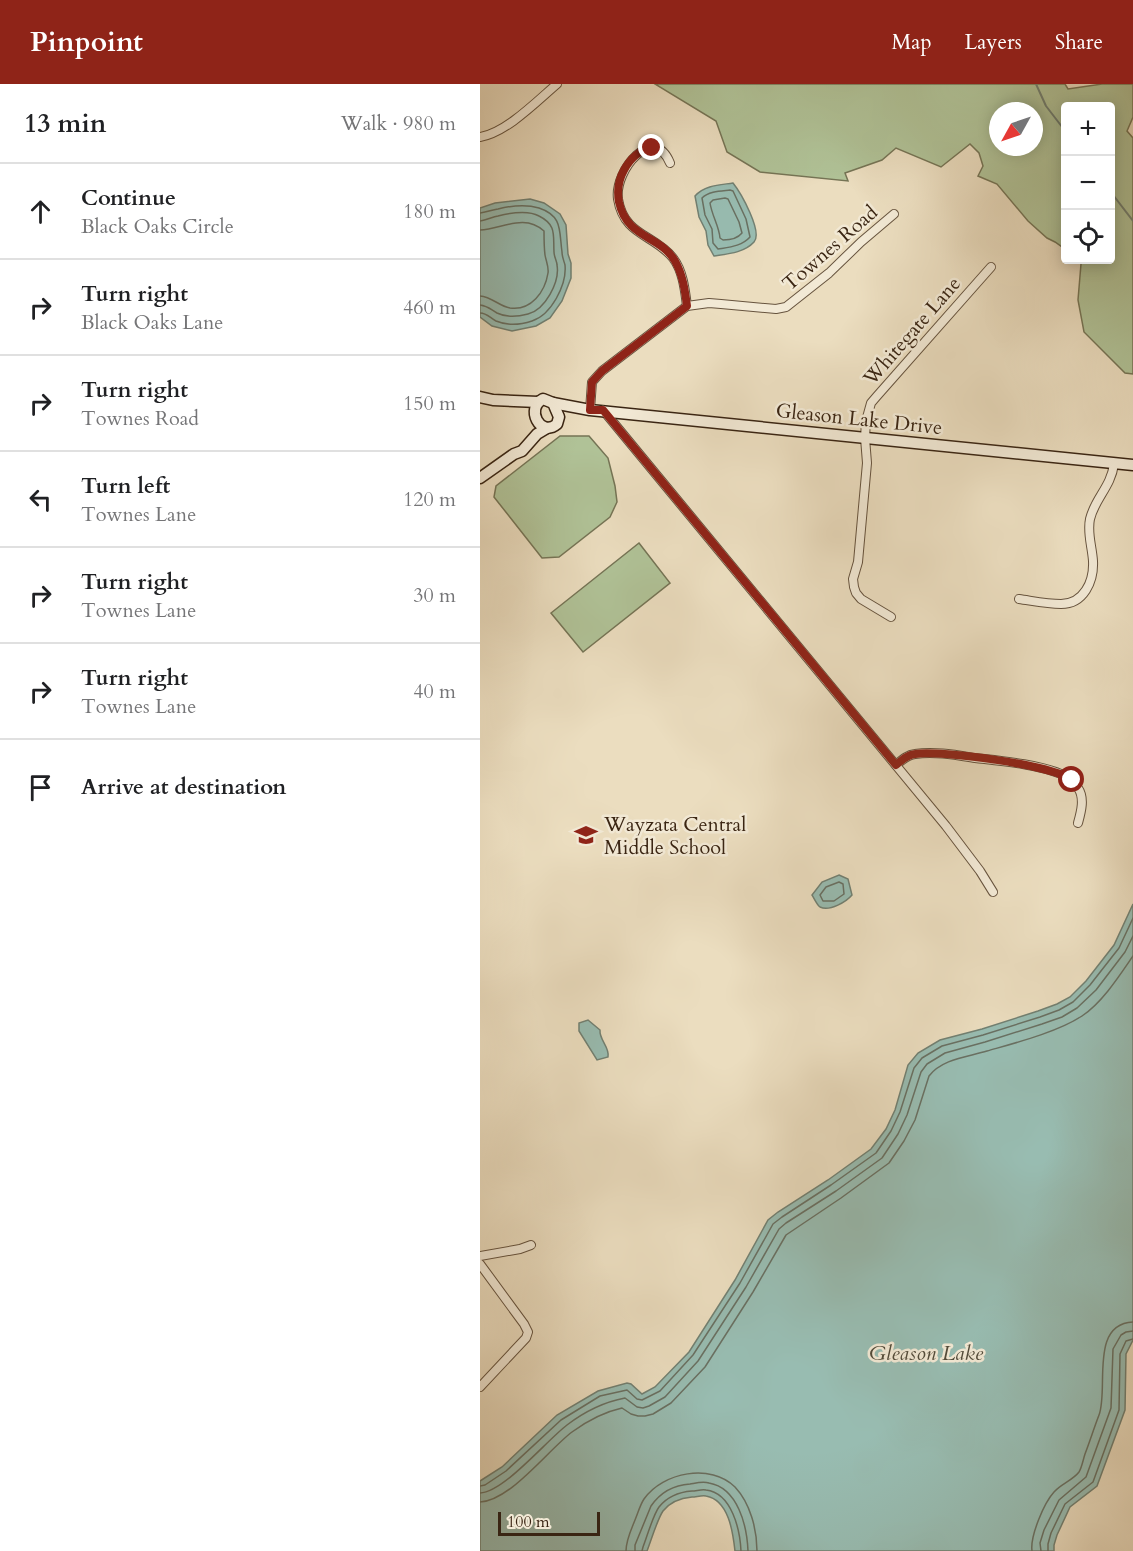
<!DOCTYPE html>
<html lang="en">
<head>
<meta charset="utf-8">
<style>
	:root { --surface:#fff; --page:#f2f2f2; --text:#202124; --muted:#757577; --line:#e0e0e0; --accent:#8f2418 }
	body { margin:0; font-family:Cardo,serif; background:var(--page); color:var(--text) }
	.controls { position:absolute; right:18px; top:18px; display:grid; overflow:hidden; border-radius:6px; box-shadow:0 3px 15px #0003 }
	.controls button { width:54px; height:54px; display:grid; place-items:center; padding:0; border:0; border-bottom:2px solid var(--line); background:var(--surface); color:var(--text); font:30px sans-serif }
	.compass { position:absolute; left:509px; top:18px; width:54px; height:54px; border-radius:50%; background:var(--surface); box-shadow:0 3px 15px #0003; rotate:230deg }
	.scale { position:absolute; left:18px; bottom:15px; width:102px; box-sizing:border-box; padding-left:6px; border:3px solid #3a2513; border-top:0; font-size:16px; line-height:21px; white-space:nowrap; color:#3a2513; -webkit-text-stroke:4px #f2e9d5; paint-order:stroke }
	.stop { position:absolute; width:18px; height:18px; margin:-14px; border:4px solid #8f2418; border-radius:50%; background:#fff }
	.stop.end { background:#8f2418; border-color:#fff; box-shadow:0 2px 6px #0008 }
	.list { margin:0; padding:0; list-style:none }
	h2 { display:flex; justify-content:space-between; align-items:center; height:78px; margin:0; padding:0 24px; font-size:26px }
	h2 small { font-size:20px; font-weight:400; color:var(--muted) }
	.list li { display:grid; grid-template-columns:39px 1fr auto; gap:18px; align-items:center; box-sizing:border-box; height:96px; padding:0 24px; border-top:2px solid var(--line) }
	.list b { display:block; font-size:22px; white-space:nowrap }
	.list p { margin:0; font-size:20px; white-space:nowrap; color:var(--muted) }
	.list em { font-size:20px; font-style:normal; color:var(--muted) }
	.icon { flex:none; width:33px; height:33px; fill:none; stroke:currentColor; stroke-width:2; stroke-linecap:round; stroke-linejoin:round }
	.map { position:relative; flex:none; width:653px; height:1467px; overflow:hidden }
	header { display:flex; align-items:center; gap:36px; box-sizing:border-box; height:84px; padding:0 30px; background:var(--accent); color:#fff }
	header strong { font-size:28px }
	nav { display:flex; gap:33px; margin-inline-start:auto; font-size:21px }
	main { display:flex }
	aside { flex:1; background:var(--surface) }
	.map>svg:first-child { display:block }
	.green { fill:#b0c297; stroke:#757455; stroke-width:1.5; fill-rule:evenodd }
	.water { fill:#98bcb1; stroke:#728072; stroke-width:1.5 }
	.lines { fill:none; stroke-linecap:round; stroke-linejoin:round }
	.shore { stroke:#697062; stroke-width:1.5 }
	.stream { stroke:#728072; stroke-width:2 }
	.street-casing { stroke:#66533e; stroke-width:10 }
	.secondary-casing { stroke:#3a2513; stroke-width:13 }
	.street { stroke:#f2e9d5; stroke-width:8 }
	.secondary { stroke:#f2e9d5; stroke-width:10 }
	.route { stroke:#8f2418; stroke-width:8 }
	.labels { text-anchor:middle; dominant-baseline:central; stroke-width:5; stroke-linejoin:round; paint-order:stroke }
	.street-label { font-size:20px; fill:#3a2513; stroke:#f2e9d5 }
	.poi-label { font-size:20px; fill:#3a2513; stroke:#f2e9d5; text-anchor:start }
	.water-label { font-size:21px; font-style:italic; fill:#524b3a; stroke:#f2e9d5 }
</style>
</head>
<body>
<header>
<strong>Pinpoint</strong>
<nav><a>Map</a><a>Layers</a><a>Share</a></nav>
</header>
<main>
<aside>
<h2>13 min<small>Walk · 980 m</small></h2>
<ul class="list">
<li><svg class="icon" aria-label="ahead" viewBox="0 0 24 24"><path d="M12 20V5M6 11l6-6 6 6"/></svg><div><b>Continue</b><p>Black Oaks Circle</p></div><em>180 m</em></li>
<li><svg class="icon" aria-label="right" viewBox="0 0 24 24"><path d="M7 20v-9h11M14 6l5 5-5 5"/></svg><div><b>Turn right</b><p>Black Oaks Lane</p></div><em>460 m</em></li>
<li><svg class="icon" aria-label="right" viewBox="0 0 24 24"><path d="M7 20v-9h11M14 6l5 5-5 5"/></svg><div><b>Turn right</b><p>Townes Road</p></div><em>150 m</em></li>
<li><svg class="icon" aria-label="left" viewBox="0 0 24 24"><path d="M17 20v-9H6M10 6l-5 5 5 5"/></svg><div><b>Turn left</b><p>Townes Lane</p></div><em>120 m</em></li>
<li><svg class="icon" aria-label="right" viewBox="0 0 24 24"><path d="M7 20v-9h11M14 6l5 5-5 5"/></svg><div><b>Turn right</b><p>Townes Lane</p></div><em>30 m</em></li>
<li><svg class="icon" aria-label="right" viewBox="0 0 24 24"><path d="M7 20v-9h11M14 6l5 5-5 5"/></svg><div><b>Turn right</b><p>Townes Lane</p></div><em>40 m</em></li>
<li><svg class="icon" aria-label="arrive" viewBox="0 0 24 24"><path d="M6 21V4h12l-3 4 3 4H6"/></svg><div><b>Arrive at destination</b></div></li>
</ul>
</aside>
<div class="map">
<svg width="653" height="1467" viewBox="0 0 653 1467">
	<rect width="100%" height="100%" fill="#ebddbf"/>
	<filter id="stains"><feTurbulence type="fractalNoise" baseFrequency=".00333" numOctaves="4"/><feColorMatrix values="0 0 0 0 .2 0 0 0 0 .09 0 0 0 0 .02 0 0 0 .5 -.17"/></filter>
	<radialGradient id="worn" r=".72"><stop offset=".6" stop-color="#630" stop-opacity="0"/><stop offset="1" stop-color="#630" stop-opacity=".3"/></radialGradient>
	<!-- green -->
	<g class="green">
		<path d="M175 0H585L588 5 622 0H653V33L647 47 653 54V290L645 289 604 248 598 216 601 180 597 176H630V22H586L585 165 575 158 567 154 548 137 517 100 498 92 503 82 499 69 490 60 461 83 416 64 402 76 365 89 368 97 280 88 247 68 236 37ZM518 27H554V63H518Z"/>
		<polygon points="80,352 109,352 128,374 135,402 137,418 130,433 79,473 62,474 14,413 16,402"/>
		<polygon points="159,459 190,499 103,568 71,529"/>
	</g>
	<!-- water -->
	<g class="water">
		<path d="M253 99C261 109 283 148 274 158 264 169 247 170 234 172L228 161 226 147 219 133 215 112C225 101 240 101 253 99Z"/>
		<polygon points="50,115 64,119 80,130 86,141 88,170 91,179 91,194 82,217 70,234 56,242 32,247 12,242 0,233 0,124 15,119"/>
		<path d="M359 791 368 795 372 811C367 817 350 828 340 823 337 821 334 814 332 811L342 798Z"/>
		<path d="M653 820V1256L646 1270 645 1326 617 1402 590 1423 577 1451 574 1461V1467H255C253 1449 249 1416 226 1412 222 1411 216 1413 212 1413 201 1414 190 1418 183 1427 177 1436 171 1457 167 1467H0V1397L22 1383 77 1331 118 1307 147 1299 151 1300 162 1310 175 1303 209 1268 255 1196 288 1136 298 1128 348 1096 391 1065 406 1045 415 1026 428 981 438 969 460 956 502 945 558 927 577 920 590 913 606 897 634 861Z"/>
		<path d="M108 936 120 946C119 956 130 963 128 973L117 976 99 947V939Z"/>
	</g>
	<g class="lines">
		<!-- shore -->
		<g class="shore">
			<path d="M250 106 253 107 266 135 270 153C262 162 250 163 238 165L233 159 232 145 225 131 222 114C229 107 241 107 250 106Z"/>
			<path d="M245 114 248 115 259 138 262 149C258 154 250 156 243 156L240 154C239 142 232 132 230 119L233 116Z"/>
			<path d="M0 129C6 128 12 126 18 125 30 122 46 120 59 124 83 132 79 147 82 168 82 173 84 177 85 181 87 201 71 231 52 237 40 241 28 242 16 237 10 234 7 229 0 229"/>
			<path d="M0 137C7 136 12 133 18 132 30 129 48 126 59 132 77 141 73 151 74 168 74 173 77 177 77 181 80 198 65 226 48 230 37 233 27 234 17 229 10 225 8 222 0 221"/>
			<path d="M0 146C22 145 44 129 64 147 64 155 64 163 65 171 66 177 69 183 68 189 65 208 51 227 30 224 19 222 12 213 0 212"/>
			<polygon points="359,798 363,800 364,810 354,817 343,817 340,811 346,803"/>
			<polyline points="0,1402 5,1401 26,1387 81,1336 120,1312 147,1306 157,1315 162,1316 180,1307 213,1271 260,1199 293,1140 302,1133 351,1101 396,1069 411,1047 420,1028 434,984 442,974 462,962 503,951 560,933 579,926 593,918 610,901 639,864 653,834"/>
			<path d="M0 1409C24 1408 66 1357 87 1341 104 1328 124 1318 145 1314L157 1323 163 1324 169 1322 185 1313 218 1277 266 1203 299 1145 306 1139 356 1107 402 1074 418 1050 427 1031 441 988 447 980 465 969 505 958 562 940 582 933 597 924 616 906 645 868 653 852"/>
			<path d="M0 1418C30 1417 68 1366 92 1348 107 1337 124 1328 142 1324L151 1330 158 1332H165L173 1330 191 1319 225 1283 273 1208 306 1151 361 1114 409 1079 424 1057 435 1036 449 992C462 975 487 973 507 967 535 959 578 948 602 932 622 919 640 891 653 872"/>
			<path d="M146 1467C146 1456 151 1446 155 1436 158 1429 160 1421 164 1415 183 1388 231 1379 255 1403 270 1419 277 1445 277 1467"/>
			<path d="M155 1467V1461L171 1422C180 1409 194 1401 210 1400 216 1399 223 1397 229 1399 258 1404 267 1442 268 1467"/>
			<path d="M162 1467 163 1463C167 1453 173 1431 179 1423 187 1413 199 1408 212 1407 216 1407 222 1405 226 1406 252 1409 260 1446 261 1467"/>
			<path d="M552 1467C550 1452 564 1419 574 1408 581 1400 593 1396 599 1388 602 1383 603 1376 605 1370 610 1357 614 1344 619 1331 629 1305 609 1240 653 1238"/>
			<polyline points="561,1467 560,1459 564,1446 579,1416 606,1393 631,1324 633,1265 641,1251 646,1248 653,1247"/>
			<polyline points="568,1467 568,1460 571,1449 585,1420 613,1398 639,1326 640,1270 646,1257 653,1255"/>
		</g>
		<!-- stream -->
		<g class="stream">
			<polyline points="556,0 566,22 586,48"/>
			<polyline points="630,107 653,137"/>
		</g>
		<!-- street casing -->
		<g class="street-casing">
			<g id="street">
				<path d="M0 53C26 49 57 17 77 0"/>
				<path d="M190 79C174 39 134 86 138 115 144 152 174 150 193 174 203 187 205 206 207 222"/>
				<polyline points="110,326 112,298 122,287 207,222 229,219 241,220 296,225 306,223 349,189 381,158 414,130"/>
				<polyline points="123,326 466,742 500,787 513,808"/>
				<path d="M539 515C553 517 567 520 581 520 604 520 614 497 613 477 612 462 607 449 610 435 615 414 631 403 634 380"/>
				<polyline points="411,533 381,515 376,509 374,503 373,495 378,478 387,379 385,354 386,337 391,319 397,312 511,183"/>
				<path d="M416 681C422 676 427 671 435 670 454 667 476 671 495 674 521 677 557 680 581 690 588 693 594 697 598 704 605 714 601 728 598 739"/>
				<polyline points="0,1172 40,1165 51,1161"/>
				<polyline points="0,1180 44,1240 48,1248 46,1254 0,1303"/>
			</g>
		</g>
		<!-- secondary casing -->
		<g class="secondary-casing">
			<g id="secondary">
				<polyline points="0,313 13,316 58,318"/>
				<path d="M63 315 73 319 79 333 77 340C60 354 45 324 63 315Z"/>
				<polyline points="73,319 110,326 653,381"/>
				<polyline points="0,394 34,370 42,367 57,350 67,344"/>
			</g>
		</g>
		<!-- street -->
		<use href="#street" class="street"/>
		<!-- secondary -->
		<use href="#secondary" class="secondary"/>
	</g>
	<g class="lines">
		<!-- route -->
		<path class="route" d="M172 64C160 65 150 75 144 86 139 95 137 107 139 118 147 155 180 151 195 177 203 191 205 207 207 222L122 287 112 298 110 326H123L416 681C422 676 427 671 435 670 461 666 573 681 592 696"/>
	</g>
	<!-- icons -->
	<defs>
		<g id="school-bare" transform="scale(1.8)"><path d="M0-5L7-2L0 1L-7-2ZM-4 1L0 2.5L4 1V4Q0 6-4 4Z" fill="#8f2418" stroke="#f2e9d5" stroke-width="2.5" paint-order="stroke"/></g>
	</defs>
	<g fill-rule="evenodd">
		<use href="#school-bare" x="106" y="751"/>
	</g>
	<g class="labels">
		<!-- street labels -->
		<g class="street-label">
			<text transform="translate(350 164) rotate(-41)">Townes Road</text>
			<text transform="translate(432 247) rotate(-49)">Whitegate Lane</text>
			<text transform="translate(379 335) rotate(6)">Gleason Lake Drive</text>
		</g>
		<!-- poi labels -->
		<g class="poi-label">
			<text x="124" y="740">Wayzata Central<tspan x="124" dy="23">Middle School</tspan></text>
		</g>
		<!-- water labels -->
		<g class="water-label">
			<text x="446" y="1269">Gleason Lake</text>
		</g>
	</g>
	<rect width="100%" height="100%" filter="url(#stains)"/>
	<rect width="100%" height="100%" fill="url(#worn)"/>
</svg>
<div class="controls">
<button>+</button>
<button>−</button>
<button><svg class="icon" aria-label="locate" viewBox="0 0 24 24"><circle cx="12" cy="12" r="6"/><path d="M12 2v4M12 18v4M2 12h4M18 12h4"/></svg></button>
</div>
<svg class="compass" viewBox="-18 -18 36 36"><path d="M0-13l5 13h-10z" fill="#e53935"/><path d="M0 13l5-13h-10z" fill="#757577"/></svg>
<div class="scale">100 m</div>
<div class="stop" style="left:592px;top:696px"></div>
<div class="stop end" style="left:172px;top:64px"></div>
</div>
</main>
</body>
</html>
